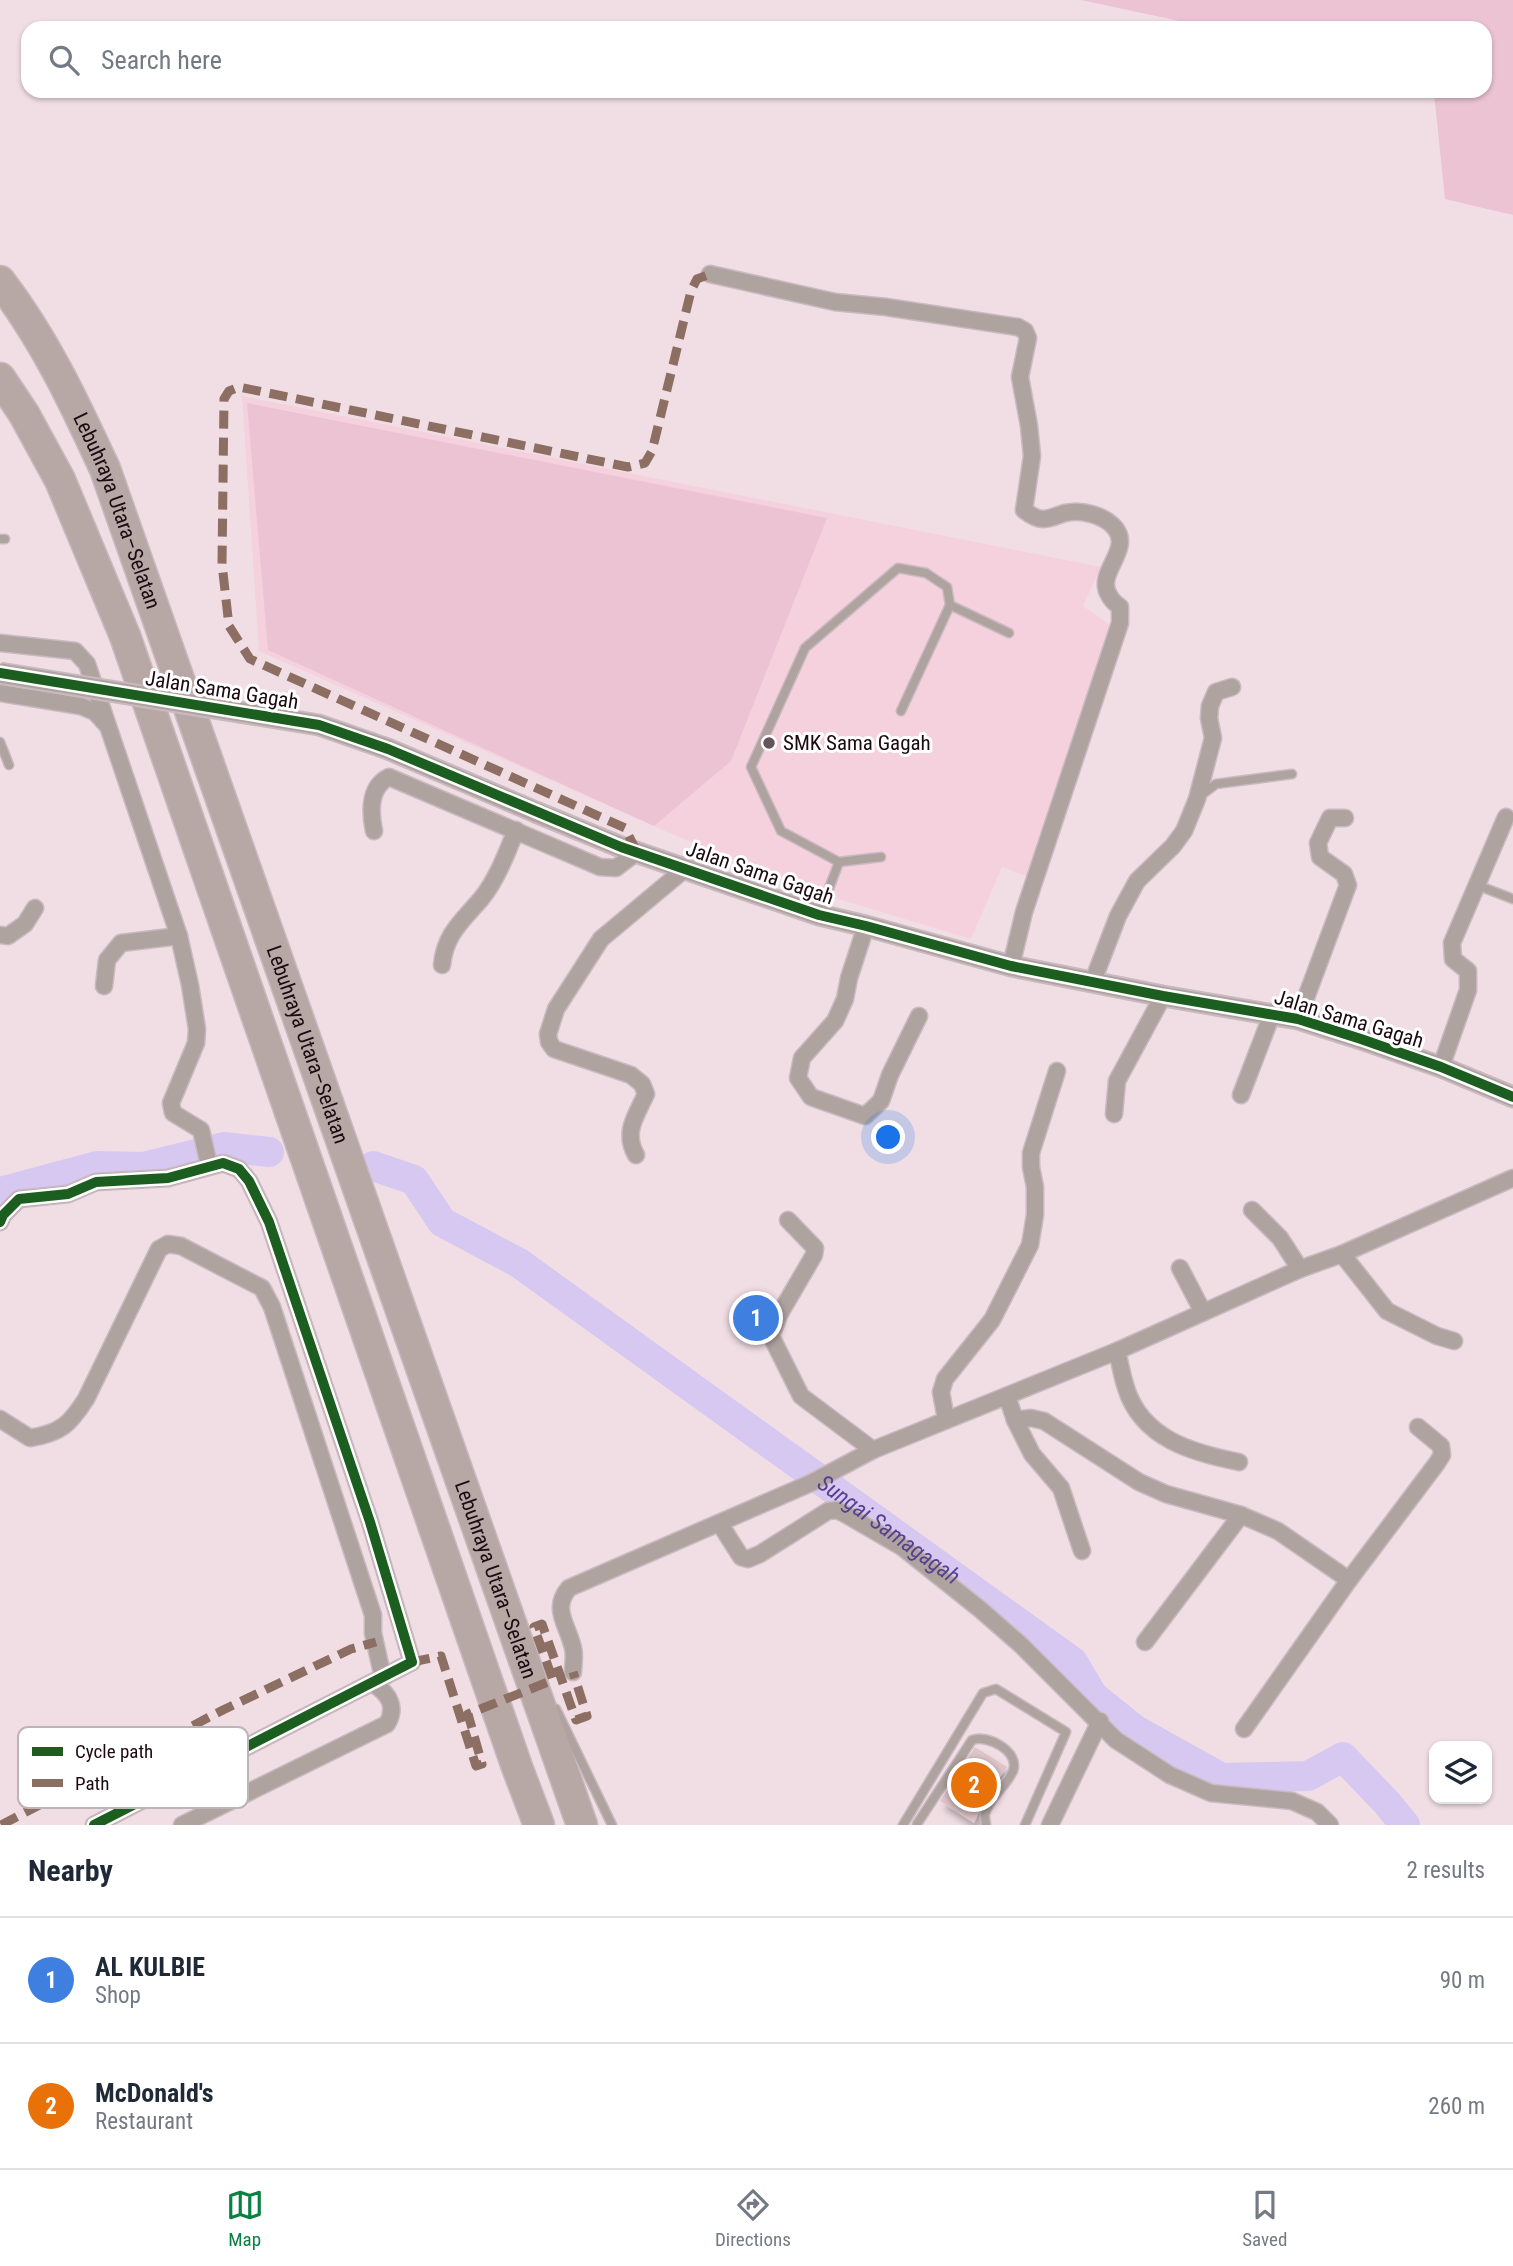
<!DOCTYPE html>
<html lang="en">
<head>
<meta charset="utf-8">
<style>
	:root { --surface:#fff; --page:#f2f2f3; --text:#1f2937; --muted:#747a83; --line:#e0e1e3; --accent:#0b8043 }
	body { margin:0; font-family:"Roboto Condensed",sans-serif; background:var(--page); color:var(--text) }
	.controls { position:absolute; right:21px; bottom:21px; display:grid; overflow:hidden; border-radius:14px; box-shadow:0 2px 5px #0004 }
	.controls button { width:63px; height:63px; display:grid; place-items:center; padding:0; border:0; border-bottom:2px solid var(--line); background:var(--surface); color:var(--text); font:35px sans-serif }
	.you { position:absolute; left:889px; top:1138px; width:24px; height:24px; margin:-18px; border:5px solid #fff; border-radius:50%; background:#1a73e8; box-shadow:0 0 0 10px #1a73e833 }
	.badge { display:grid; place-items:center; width:46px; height:46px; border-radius:50%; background:var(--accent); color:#fff; font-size:23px; font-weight:700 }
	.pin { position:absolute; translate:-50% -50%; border:4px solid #fff; box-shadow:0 2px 7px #0006 }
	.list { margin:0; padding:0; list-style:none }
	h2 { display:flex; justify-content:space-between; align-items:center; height:91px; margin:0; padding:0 28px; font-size:30px }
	h2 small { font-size:23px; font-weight:400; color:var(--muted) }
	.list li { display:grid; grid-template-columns:46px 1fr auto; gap:21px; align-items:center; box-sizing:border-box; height:126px; padding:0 28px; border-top:2px solid var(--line) }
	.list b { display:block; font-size:26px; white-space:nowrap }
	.list p { margin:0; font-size:23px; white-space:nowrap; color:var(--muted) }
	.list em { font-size:23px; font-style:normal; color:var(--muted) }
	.icon { flex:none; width:38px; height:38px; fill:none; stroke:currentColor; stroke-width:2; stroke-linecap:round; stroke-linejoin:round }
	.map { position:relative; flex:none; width:1513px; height:1825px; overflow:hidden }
	.search { position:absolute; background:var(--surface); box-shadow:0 2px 5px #0004; left:21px; right:21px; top:21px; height:77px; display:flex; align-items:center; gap:18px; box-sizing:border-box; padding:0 24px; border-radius:21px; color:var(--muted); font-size:26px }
	.sheet { height:343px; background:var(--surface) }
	nav { display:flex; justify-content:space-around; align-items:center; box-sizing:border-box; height:98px; border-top:2px solid var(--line); background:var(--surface); font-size:19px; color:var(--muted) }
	nav a { display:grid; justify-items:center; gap:4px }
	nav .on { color:var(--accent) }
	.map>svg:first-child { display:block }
	.built { fill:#f5d0dd }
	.green { fill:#ecc3d2 }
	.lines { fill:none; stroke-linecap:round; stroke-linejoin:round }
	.river { stroke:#d7c8f2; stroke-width:30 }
	.building { fill:#dec5ca; filter:url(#shadow) }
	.service-casing { stroke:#c9b9c0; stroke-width:11 }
	.minor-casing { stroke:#c9b9c0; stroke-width:19 }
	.tertiary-casing { stroke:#c9b9c0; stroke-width:23 }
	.motorway-casing { stroke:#c9b9c0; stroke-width:33 }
	.service { stroke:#afa39f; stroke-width:8 }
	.minor { stroke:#afa39f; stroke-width:16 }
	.tertiary { stroke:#afa39f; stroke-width:19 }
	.motorway { stroke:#b8a8a5; stroke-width:30 }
	.tertiary-bridge-casing { stroke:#c9b9c0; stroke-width:23; stroke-linecap:butt }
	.tertiary-bridge { stroke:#afa39f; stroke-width:19 }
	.quiet { stroke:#8d6e63; stroke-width:9; stroke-dasharray:18 9; stroke-linecap:butt }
	.cycleway-casing { stroke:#fff; stroke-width:15 }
	.cycleway { stroke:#1b5e20; stroke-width:10 }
	.poi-dot { fill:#67545b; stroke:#fff; stroke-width:2.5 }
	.labels { text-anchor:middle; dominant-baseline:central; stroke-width:6; stroke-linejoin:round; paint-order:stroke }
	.street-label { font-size:21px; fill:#1c0911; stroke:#fff }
	.poi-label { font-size:21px; fill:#1c0911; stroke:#fff; text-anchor:start }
	.water-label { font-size:23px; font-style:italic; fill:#583f8f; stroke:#fff }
	.key { fill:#fff; stroke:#bbb5b8; stroke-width:2 }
	.key-label { font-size:19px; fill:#1c0911 }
</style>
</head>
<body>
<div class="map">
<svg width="1513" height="1825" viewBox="0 0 1513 1825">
	<defs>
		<filter id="shadow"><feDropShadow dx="4.5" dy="8" stdDeviation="3.5" flood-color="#0004"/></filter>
	</defs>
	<rect width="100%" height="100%" fill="#f1dee5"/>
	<!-- built -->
	<polygon class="built" points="242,396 1101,567 1083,606 1110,625 1029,877 1002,867 971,939 818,893 672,834 259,651"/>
	<!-- green -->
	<g class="green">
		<polygon points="1081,0 1513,0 1513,215 1445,199 1434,93 1430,91 1485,91 1485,28 1212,28"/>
		<polygon points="247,403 827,518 731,761 654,826 268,650"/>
	</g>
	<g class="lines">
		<!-- river -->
		<g class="river">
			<path id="s1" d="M373 1166 414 1180 442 1222 519 1263 1073 1662 1093 1696 1134 1729 1222 1778 1308 1776 1343 1757 1387 1803 1405 1825"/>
			<polyline points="0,1192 97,1166 143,1167 224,1147 269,1152"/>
		</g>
	</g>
	<!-- building -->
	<polygon class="building" points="975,1747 1007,1767 984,1800 974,1823 940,1801"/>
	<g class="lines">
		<!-- service casing -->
		<g class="service-casing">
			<g id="service">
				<polyline points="0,539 5,539"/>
				<polyline points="901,711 950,605"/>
				<polyline points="0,742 9,765"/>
				<polyline points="1199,797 1216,784 1292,774"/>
				<polyline points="839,862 881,857"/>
				<polyline points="1477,885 1513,899"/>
				<polyline points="819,915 839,862 781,831 751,767 805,648 898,568 926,573 947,587 950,605 1009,633"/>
				<polyline points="556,1709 612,1825"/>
				<path d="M917 1824 972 1740C987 1734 1020 1751 1013 1771 1007 1785 988 1800 985 1814 984 1817 986 1821 986 1825"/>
				<polyline points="903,1825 983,1693 996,1689 1066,1732 1025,1825"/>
			</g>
		</g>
		<!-- minor casing -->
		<g class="minor-casing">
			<g id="minor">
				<path d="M710 274 835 302 886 307 1018 327 1025 331 1028 338 1020 377 1029 426 1032 456 1024 510C1029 514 1036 519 1043 519 1050 519 1058 515 1065 513 1081 509 1104 515 1115 528 1133 550 1095 573 1109 595 1111 600 1116 604 1120 607V623L1024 912 1011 966"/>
				<polyline points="0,643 75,651 87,664 179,936 190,985 197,1029 196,1043 171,1103 173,1113 201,1130 209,1165"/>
				<polyline points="0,693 81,706 95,712 106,724"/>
				<path d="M374 831C370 812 369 787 389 777L600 867 616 868 637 852"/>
				<polyline points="866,926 849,978 845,999 835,1021 802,1058 798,1078 811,1097 865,1116 881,1101 890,1075 919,1016"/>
				<polyline points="0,935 8,936 25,924 35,908"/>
				<path d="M442 965C445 934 462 921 481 899 496 881 507 853 516 830"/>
				<polyline points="1093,981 1118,916 1137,881 1173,846 1184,831 1197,799 1213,738 1209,718 1210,706 1216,692 1232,687"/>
				<polyline points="104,986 107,960 121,943 179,936"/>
				<polyline points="1298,1019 1348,885 1344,874 1320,857 1318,843 1330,818 1345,818"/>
				<polyline points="1441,1067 1468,990 1468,971 1453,959 1452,943 1506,817"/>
				<polyline points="1241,1095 1272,1014"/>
				<polyline points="1114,1114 1117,1081 1163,996"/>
				<path d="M636 1155C623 1132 636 1116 646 1094L642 1084 631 1075 554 1049 549 1042 548 1034 556 1009 601 939 686 868"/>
				<polyline points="1252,1210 1280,1238 1300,1269"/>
				<polyline points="788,1220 815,1248 814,1255 779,1315 771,1336 801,1396 873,1450"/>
				<polyline points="0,1222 3,1215 19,1199 68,1194 96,1182 168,1178 223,1163 239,1169 249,1181 269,1222 370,1522 412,1662 94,1825"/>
				<polyline points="1342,1254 1387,1311 1437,1336 1454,1341"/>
				<polyline points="1180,1268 1203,1312"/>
				<path d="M1117 1351C1120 1363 1122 1376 1126 1388 1142 1439 1193 1453 1239 1462"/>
				<polyline points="1007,1396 1015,1420 1032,1454 1061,1488 1082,1551"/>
				<path d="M0 1419 30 1438C61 1433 70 1424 86 1399L159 1249 168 1244 181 1246 262 1288 272 1307 373 1615V1633L383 1678"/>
				<polyline points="946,1419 941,1392 945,1379 992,1320 1030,1245 1035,1215 1035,1187 1031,1167 1031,1153 1057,1071"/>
				<polyline points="1015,1420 1031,1418 1044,1421 1139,1482 1166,1494 1241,1515 1278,1531 1349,1580"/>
				<polyline points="720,1524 741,1557 748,1559 760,1554 828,1511 837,1510 845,1514 902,1547 981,1610 1021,1645 1116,1740 1170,1775 1211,1793 1292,1801 1317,1812 1330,1825"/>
				<polyline points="1145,1642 1241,1515"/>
				<path d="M573 1672C573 1664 575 1656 573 1648 568 1625 551 1609 569 1588L811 1483 873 1450 1117 1351 1300 1269 1342 1254 1513 1178"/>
				<polyline points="1244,1729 1349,1580 1437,1463 1442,1455 1441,1446 1418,1427"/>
				<path d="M182 1825 387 1724C397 1707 389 1694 374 1684"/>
				<polyline points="1050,1825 1100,1721"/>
			</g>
		</g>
		<!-- tertiary casing -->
		<g class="tertiary-casing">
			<polyline id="tertiary" points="538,813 621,847 819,915 866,926 1011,966 1163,996 1298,1019 1361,1039 1441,1067 1513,1097"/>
		</g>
		<!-- motorway casing -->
		<g class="motorway-casing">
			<g id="motorway">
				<path id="s2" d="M0 281C45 340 74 402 105 469L582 1825"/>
				<polyline points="0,378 24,414 60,480 125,636 517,1767 539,1825"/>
			</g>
		</g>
		<!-- service -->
		<use href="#service" class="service"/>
		<!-- minor -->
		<use href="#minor" class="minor"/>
		<!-- tertiary -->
		<use href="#tertiary" class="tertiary"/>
		<!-- motorway -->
		<use href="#motorway" class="motorway"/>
		<!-- tertiary-bridge casing -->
		<g class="tertiary-bridge-casing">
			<polyline id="tertiary-bridge" points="0,673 319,725 388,749 538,813"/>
		</g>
		<!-- tertiary-bridge -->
		<use href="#tertiary-bridge" class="tertiary-bridge"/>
		<!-- quiet -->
		<g class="quiet">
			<polyline points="637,852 625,828 250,659 229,626 222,564 224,399 229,391 239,387 628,467 645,463 652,451 691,291 697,279 710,274"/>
			<polyline points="412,1662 441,1656 476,1766 482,1764 468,1714 553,1680 534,1627 542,1624 576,1720 587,1716 573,1672"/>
			<polyline points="1,1825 223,1710 351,1649 376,1642"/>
		</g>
		<!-- cycleway casing -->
		<g class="cycleway-casing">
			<g id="cycleway">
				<polyline points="0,673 319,725 388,749 621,847 819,915 866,926 1011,966 1163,996 1298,1019 1361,1039 1441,1067 1513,1097"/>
				<polyline points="0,1222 3,1215 19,1199 68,1194 96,1182 168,1178 223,1163 239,1169 249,1181 269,1222 370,1522 412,1662 94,1825"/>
			</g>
		</g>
		<!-- cycleway -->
		<use href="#cycleway" class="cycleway"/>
	</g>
	<!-- markers -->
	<circle class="poi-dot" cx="769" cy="743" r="7"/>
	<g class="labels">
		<!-- street labels -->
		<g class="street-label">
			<text stroke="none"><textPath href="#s2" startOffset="259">Lebuhraya Utara–Selatan</textPath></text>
			<text transform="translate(222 690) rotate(9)">Jalan Sama Gagah</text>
			<text transform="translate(760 873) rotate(19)">Jalan Sama Gagah</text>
			<text transform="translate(1349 1019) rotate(17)">Jalan Sama Gagah</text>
			<text stroke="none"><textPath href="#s2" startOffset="826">Lebuhraya Utara–Selatan</textPath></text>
			<text stroke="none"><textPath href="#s2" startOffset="1393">Lebuhraya Utara–Selatan</textPath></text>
		</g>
		<!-- poi labels -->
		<g class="poi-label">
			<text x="783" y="743">SMK Sama Gagah</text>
		</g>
		<!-- water labels -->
		<g class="water-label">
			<text stroke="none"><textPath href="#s1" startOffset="637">Sungai Samagagah</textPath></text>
		</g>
	</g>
	<!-- legend -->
	<rect x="18" y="1727" width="230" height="81" rx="10" class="key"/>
	<rect x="32" y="1747" width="31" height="9" fill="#1b5e20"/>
	<rect x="32" y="1779" width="31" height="8" fill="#8d6e63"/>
	<g class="key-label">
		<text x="75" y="1758">Cycle path</text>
		<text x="75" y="1790">Path</text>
	</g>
</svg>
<div class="controls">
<button><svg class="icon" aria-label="layers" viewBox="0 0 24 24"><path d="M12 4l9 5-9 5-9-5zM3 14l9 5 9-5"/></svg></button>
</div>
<div class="you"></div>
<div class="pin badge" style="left:756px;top:1318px;background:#3f7fe0">1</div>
<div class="pin badge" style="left:974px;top:1785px;background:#e8710a">2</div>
<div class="search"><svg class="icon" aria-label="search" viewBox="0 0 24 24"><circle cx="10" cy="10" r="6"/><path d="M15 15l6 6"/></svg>Search here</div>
</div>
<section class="sheet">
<h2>Nearby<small>2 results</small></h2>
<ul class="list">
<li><span class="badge" style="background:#3f7fe0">1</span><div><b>AL KULBIE</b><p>Shop</p></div><em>90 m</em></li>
<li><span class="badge" style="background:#e8710a">2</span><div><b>McDonald's</b><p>Restaurant</p></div><em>260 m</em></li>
</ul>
</section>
<nav>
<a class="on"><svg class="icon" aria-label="map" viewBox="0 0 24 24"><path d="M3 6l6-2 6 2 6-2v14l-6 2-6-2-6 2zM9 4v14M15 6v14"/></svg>Map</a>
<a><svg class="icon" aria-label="directions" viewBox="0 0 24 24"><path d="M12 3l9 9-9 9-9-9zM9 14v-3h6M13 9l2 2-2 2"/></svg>Directions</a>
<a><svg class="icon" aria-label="saved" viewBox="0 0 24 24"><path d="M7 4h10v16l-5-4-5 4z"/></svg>Saved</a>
</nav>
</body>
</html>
